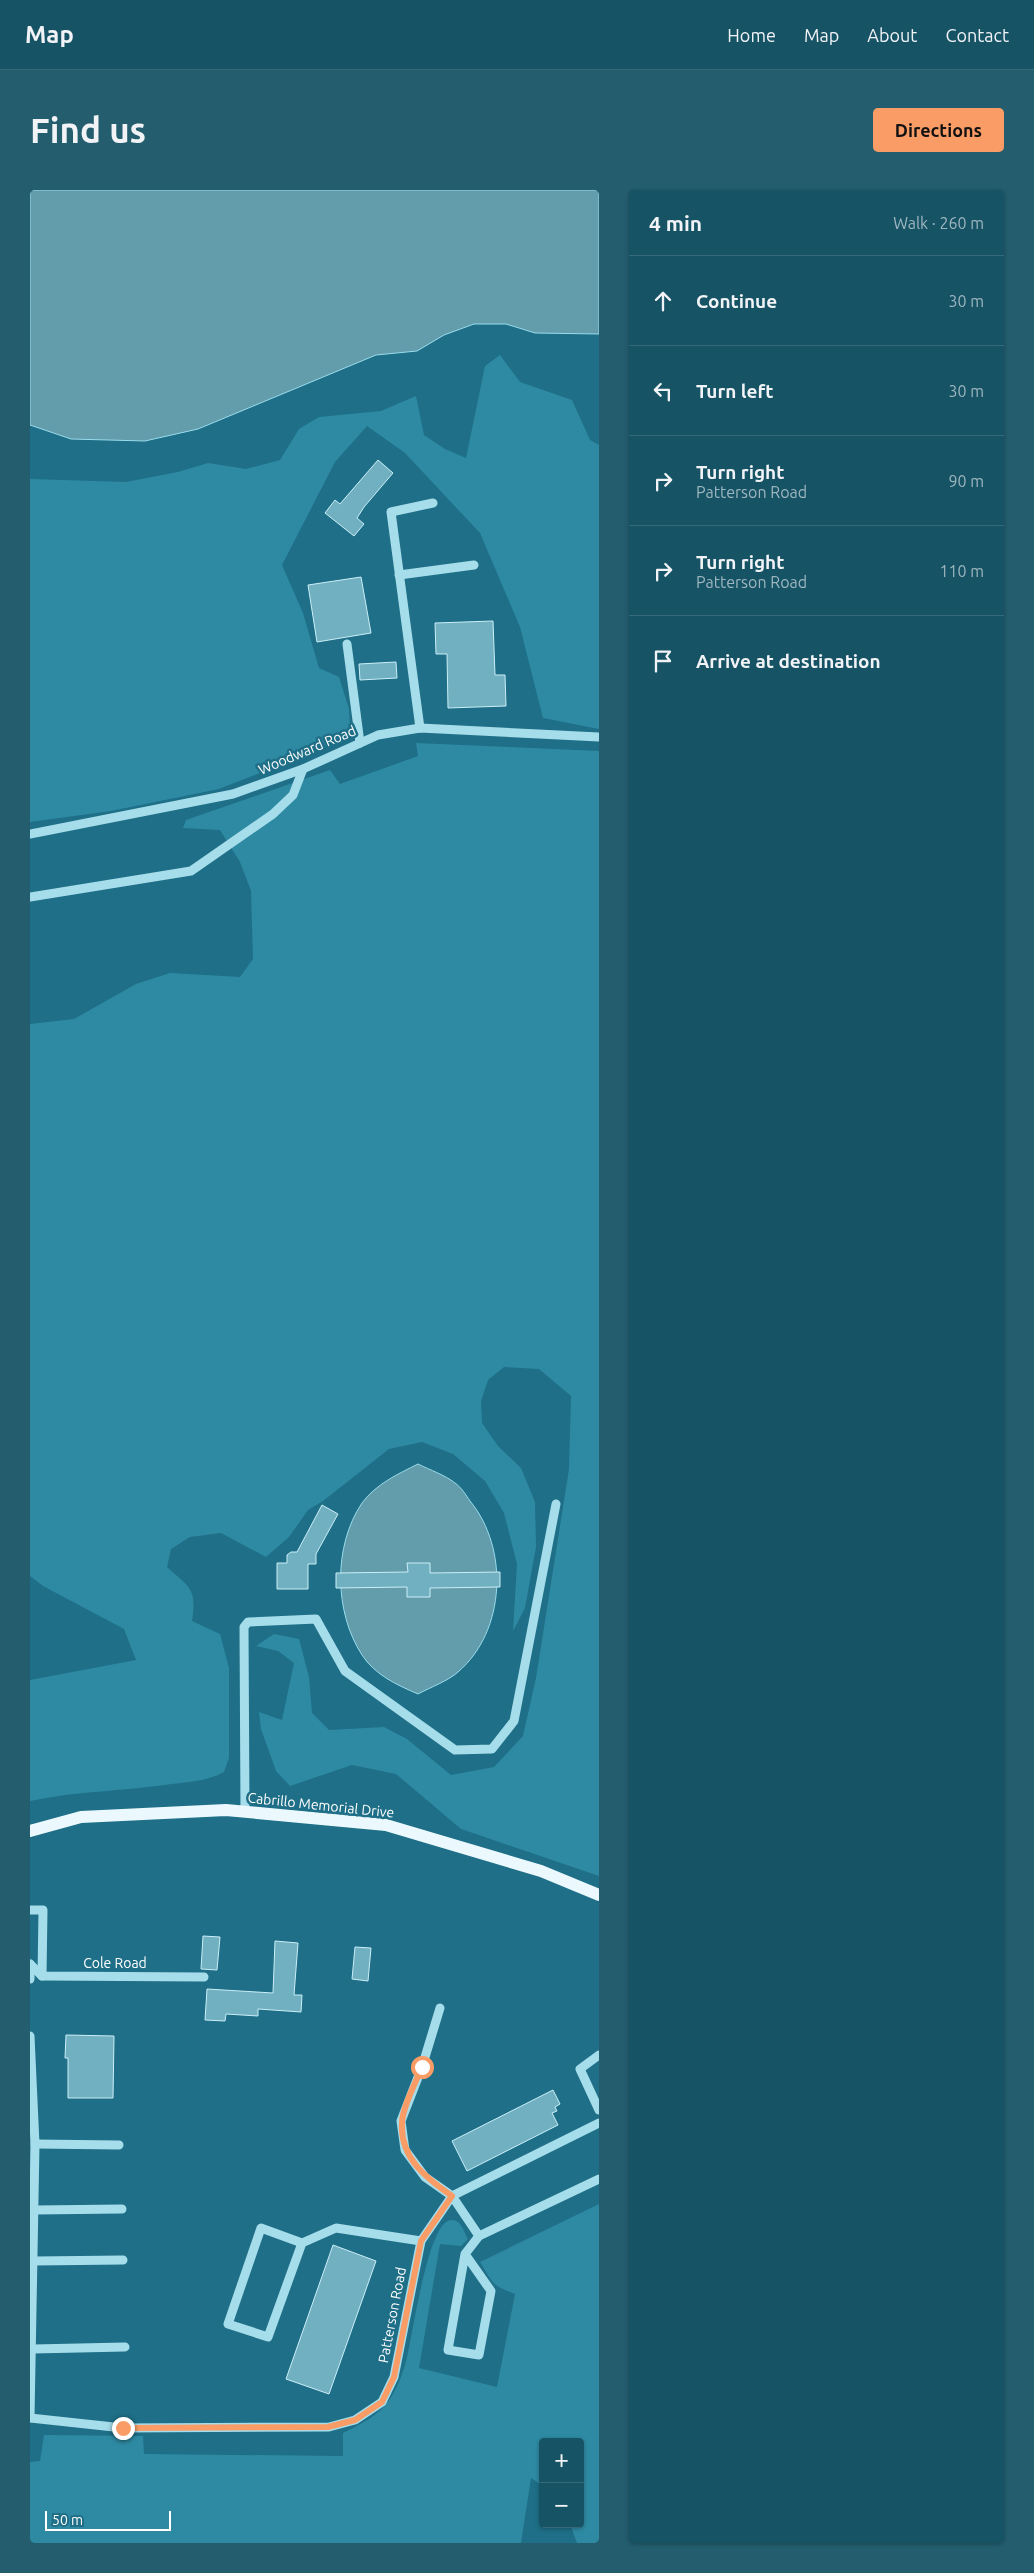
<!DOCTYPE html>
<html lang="en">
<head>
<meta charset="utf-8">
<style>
	:root { --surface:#165365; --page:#235d6e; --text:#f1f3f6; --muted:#9eb6bf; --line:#356979; --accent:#fa9c65 }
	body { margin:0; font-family:Ubuntu,sans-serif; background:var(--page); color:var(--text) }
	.controls { position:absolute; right:15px; bottom:15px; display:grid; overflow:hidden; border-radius:5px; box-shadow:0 1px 4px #0004 }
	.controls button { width:45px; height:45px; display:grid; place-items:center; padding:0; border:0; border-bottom:1px solid var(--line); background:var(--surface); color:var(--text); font:25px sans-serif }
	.scale { position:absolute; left:15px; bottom:12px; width:126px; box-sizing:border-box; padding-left:5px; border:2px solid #fff; border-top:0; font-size:14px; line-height:18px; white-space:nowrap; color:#fff; -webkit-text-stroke:4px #1e6f87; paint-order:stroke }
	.stop { position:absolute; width:15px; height:15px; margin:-11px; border:4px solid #fa9c65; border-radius:50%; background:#fff }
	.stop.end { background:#fa9c65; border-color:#fff; box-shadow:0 1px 5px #0008 }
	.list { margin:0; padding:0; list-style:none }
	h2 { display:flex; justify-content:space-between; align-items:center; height:65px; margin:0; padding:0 20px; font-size:21px }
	h2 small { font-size:16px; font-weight:400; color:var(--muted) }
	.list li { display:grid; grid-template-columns:32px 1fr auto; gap:15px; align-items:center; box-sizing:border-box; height:90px; padding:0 20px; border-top:1px solid var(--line) }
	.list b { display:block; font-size:19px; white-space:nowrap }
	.list p { margin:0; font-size:16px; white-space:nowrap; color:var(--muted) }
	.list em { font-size:16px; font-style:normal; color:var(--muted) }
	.icon { flex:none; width:28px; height:28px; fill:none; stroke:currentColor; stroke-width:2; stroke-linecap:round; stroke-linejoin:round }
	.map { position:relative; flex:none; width:569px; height:2353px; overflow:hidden; border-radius:5px }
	header { display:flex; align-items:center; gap:30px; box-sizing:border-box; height:70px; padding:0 25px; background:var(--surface); border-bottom:1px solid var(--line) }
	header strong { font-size:24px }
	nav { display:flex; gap:28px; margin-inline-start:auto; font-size:18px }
	.intro { display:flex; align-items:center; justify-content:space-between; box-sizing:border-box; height:120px; padding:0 30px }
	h1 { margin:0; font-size:35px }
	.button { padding:12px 22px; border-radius:5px; background:var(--accent); color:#111; font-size:18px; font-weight:700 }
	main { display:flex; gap:30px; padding:0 30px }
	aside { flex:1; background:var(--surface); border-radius:5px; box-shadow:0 1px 4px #0004 }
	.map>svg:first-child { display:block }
	.green { fill:#2e8aa3 }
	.water { fill:#639cab; stroke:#9adced }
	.building { fill:#70b0c1; stroke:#cbeff8 }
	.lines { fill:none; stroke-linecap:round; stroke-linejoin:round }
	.minor { stroke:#a6ddeb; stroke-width:9 }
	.major { stroke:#ebf9fe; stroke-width:12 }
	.route { stroke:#fa9c65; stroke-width:6 }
	.labels { text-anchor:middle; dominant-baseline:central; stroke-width:5; stroke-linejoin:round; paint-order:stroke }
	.street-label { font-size:14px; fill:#fff; stroke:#1e6f87 }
</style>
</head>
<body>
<header>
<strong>Map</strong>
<nav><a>Home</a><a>Map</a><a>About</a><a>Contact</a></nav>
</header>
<div class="intro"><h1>Find us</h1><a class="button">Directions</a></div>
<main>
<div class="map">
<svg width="569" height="2353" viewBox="0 0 569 2353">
	<rect width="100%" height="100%" fill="#1e6f87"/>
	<!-- green -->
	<g class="green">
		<polygon points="470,165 490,192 542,210 560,250 569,255 569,539 513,528 490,437 450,343 375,263 337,236 305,272 252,375 273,423 289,478 309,487 319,519 320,535 308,552 189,599 81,621 0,632 0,289 96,292 148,282 178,273 216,279 250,270 269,239 289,227 351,221 386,206 394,245 415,259 436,268 455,176"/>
		<path d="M386 553 569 561V1686L431 1639 366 1584 322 1575 260 1596 246 1581 231 1539 229 1522 252 1530 264 1473 248 1461 226 1456 244 1444 269 1449 279 1487 282 1523 299 1540 354 1537 377 1549 421 1585 464 1577 493 1546 506 1488 539 1279 541 1206 509 1179 474 1177 458 1190 451 1211 452 1233 468 1256 491 1278 505 1312 506 1357 495 1418 483 1441 487 1374 474 1323 455 1291 423 1264 392 1252 359 1259 293 1311 278 1320 259 1347 236 1367 191 1343 160 1347 141 1359 137 1377C160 1398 167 1398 162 1431L190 1444 199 1478V1568L194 1582C178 1591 160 1592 142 1594 95 1601 47 1601 0 1611V1490L106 1470 94 1439 13 1396 0 1386V834L44 829 106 794 140 783 210 787 223 769 221 701 210 672 190 640 153 638 156 630 300 580 310 594 388 566Z"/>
		<path d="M569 2014V2353H547L540 2334H550V2252H513V2296L501 2288 491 2353H0V2272L10 2271 14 2245 113 2246 114 2264 313 2266V2243C333 2233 352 2224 363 2204 368 2195 372 2185 375 2175 382 2153 397 2031 421 2030 431 2029 434 2042 438 2049L431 2056 410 2054 389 2178 467 2197 485 2104C461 2095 463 2093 450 2072Z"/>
	</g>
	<!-- water -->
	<g class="water">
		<polygon points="0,0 569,0 569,144 505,143 476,134 444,134 414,145 387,161 346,165 168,239 115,251 41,249 0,235"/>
		<path d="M388 1274C400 1280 415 1285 425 1293 431 1297 436 1305 440 1311 479 1358 476 1441 428 1482 418 1491 401 1497 388 1504 367 1495 345 1485 332 1465 304 1422 303 1356 332 1313 346 1294 368 1284 388 1274Z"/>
	</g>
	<!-- building -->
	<g class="building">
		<polygon points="348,270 363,283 334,317 327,328 334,334 324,346 295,323 305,310 310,314"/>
		<polygon points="331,387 341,443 287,452 278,395"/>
		<polygon points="463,431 465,485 475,485 476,516 418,518 417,464 406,464 405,433"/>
		<polygon points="366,472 367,488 330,490 329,474"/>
		<polygon points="292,1315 308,1324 286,1364 286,1374 278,1374 278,1399 247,1399 247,1373 257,1373 257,1365 261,1362 267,1362"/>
		<polygon points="377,1373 400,1373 400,1383 470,1382 470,1397 400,1398 400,1407 377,1407 377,1397 306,1398 306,1383 378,1382"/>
		<polygon points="173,1746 190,1747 187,1780 171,1779"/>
		<polygon points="245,1751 268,1753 264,1805 272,1805 271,1822 228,1819 228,1826 196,1824 195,1831 175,1830 177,1799 243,1803"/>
		<polygon points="325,1757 341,1758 338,1791 322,1789"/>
		<polygon points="36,1845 84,1846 83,1908 38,1908 38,1868 35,1868"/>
		<polygon points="523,1900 530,1914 525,1917 527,1921 522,1923 528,1935 437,1981 422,1951"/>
		<polygon points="303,2055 346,2071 299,2204 256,2189"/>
	</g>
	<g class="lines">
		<!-- minor -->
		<g class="minor">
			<polyline points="369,385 444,375"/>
			<polyline points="317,454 330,553"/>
			<polyline points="390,538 361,322 403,313"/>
			<polyline points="0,644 203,604 273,579 348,545 390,538 569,547"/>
			<polyline points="0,707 161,681 243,624 263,605 273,579"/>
			<polyline points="215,1621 214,1437 218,1432 286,1429 315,1481 425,1560 462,1559 484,1531 526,1314"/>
			<polyline points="0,1720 13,1720 12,1786"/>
			<polyline points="0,1774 12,1786 174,1787"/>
			<polyline points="0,1789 0,1774"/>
			<polyline points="410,1818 392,1877 371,1931 375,1960 395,1987 422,2006 449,2046"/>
			<polyline points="0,1846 5,1954 0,2228"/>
			<polyline points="569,1865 550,1879 569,1920"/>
			<polyline points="5,1954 89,1955"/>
			<polyline points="5,2020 92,2019"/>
			<polyline points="272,2053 231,2038 198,2134 238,2147 272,2053 306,2038 391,2051"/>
			<polyline points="435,2064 461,2101 449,2165 418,2160 435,2064 449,2046 569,1989"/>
			<polyline points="5,2071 93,2070"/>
			<polyline points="3,2159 95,2157"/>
			<polyline points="0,2228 93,2238 299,2237 325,2230 352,2212 364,2187 391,2051 422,2006 569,1933"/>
		</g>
		<!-- major -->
		<polyline class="major" points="0,1641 51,1627 196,1620 356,1635 511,1681 569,1705"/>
	</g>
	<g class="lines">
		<!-- route -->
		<path class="route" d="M93 2238 298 2237 325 2230 352 2212 364 2187 391 2051 422 2006C396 1988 370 1968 372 1933 372 1918 386 1892 392 1877"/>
	</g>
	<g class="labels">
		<!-- street labels -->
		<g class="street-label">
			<text transform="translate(277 560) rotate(-23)">Woodward Road</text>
			<text transform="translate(291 1615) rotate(6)">Cabrillo Memorial Drive</text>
			<text x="85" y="1773">Cole Road</text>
			<text transform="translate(362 2125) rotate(-79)">Patterson Road</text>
		</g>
	</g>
</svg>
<div class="controls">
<button>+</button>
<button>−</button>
</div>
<div class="scale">50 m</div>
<div class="stop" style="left:392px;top:1877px"></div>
<div class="stop end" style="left:93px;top:2238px"></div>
</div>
<aside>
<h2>4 min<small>Walk · 260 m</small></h2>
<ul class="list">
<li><svg class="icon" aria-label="ahead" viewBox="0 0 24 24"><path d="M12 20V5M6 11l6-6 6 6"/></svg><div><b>Continue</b></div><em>30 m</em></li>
<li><svg class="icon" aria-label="left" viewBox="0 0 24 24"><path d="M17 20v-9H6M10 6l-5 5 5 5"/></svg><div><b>Turn left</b></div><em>30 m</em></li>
<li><svg class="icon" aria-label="right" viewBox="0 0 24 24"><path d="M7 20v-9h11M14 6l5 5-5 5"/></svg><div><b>Turn right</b><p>Patterson Road</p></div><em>90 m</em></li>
<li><svg class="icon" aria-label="right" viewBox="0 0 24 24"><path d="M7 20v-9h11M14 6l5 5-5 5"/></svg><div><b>Turn right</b><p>Patterson Road</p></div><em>110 m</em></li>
<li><svg class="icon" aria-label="arrive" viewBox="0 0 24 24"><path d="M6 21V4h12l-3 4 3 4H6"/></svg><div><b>Arrive at destination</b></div></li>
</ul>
</aside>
</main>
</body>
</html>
